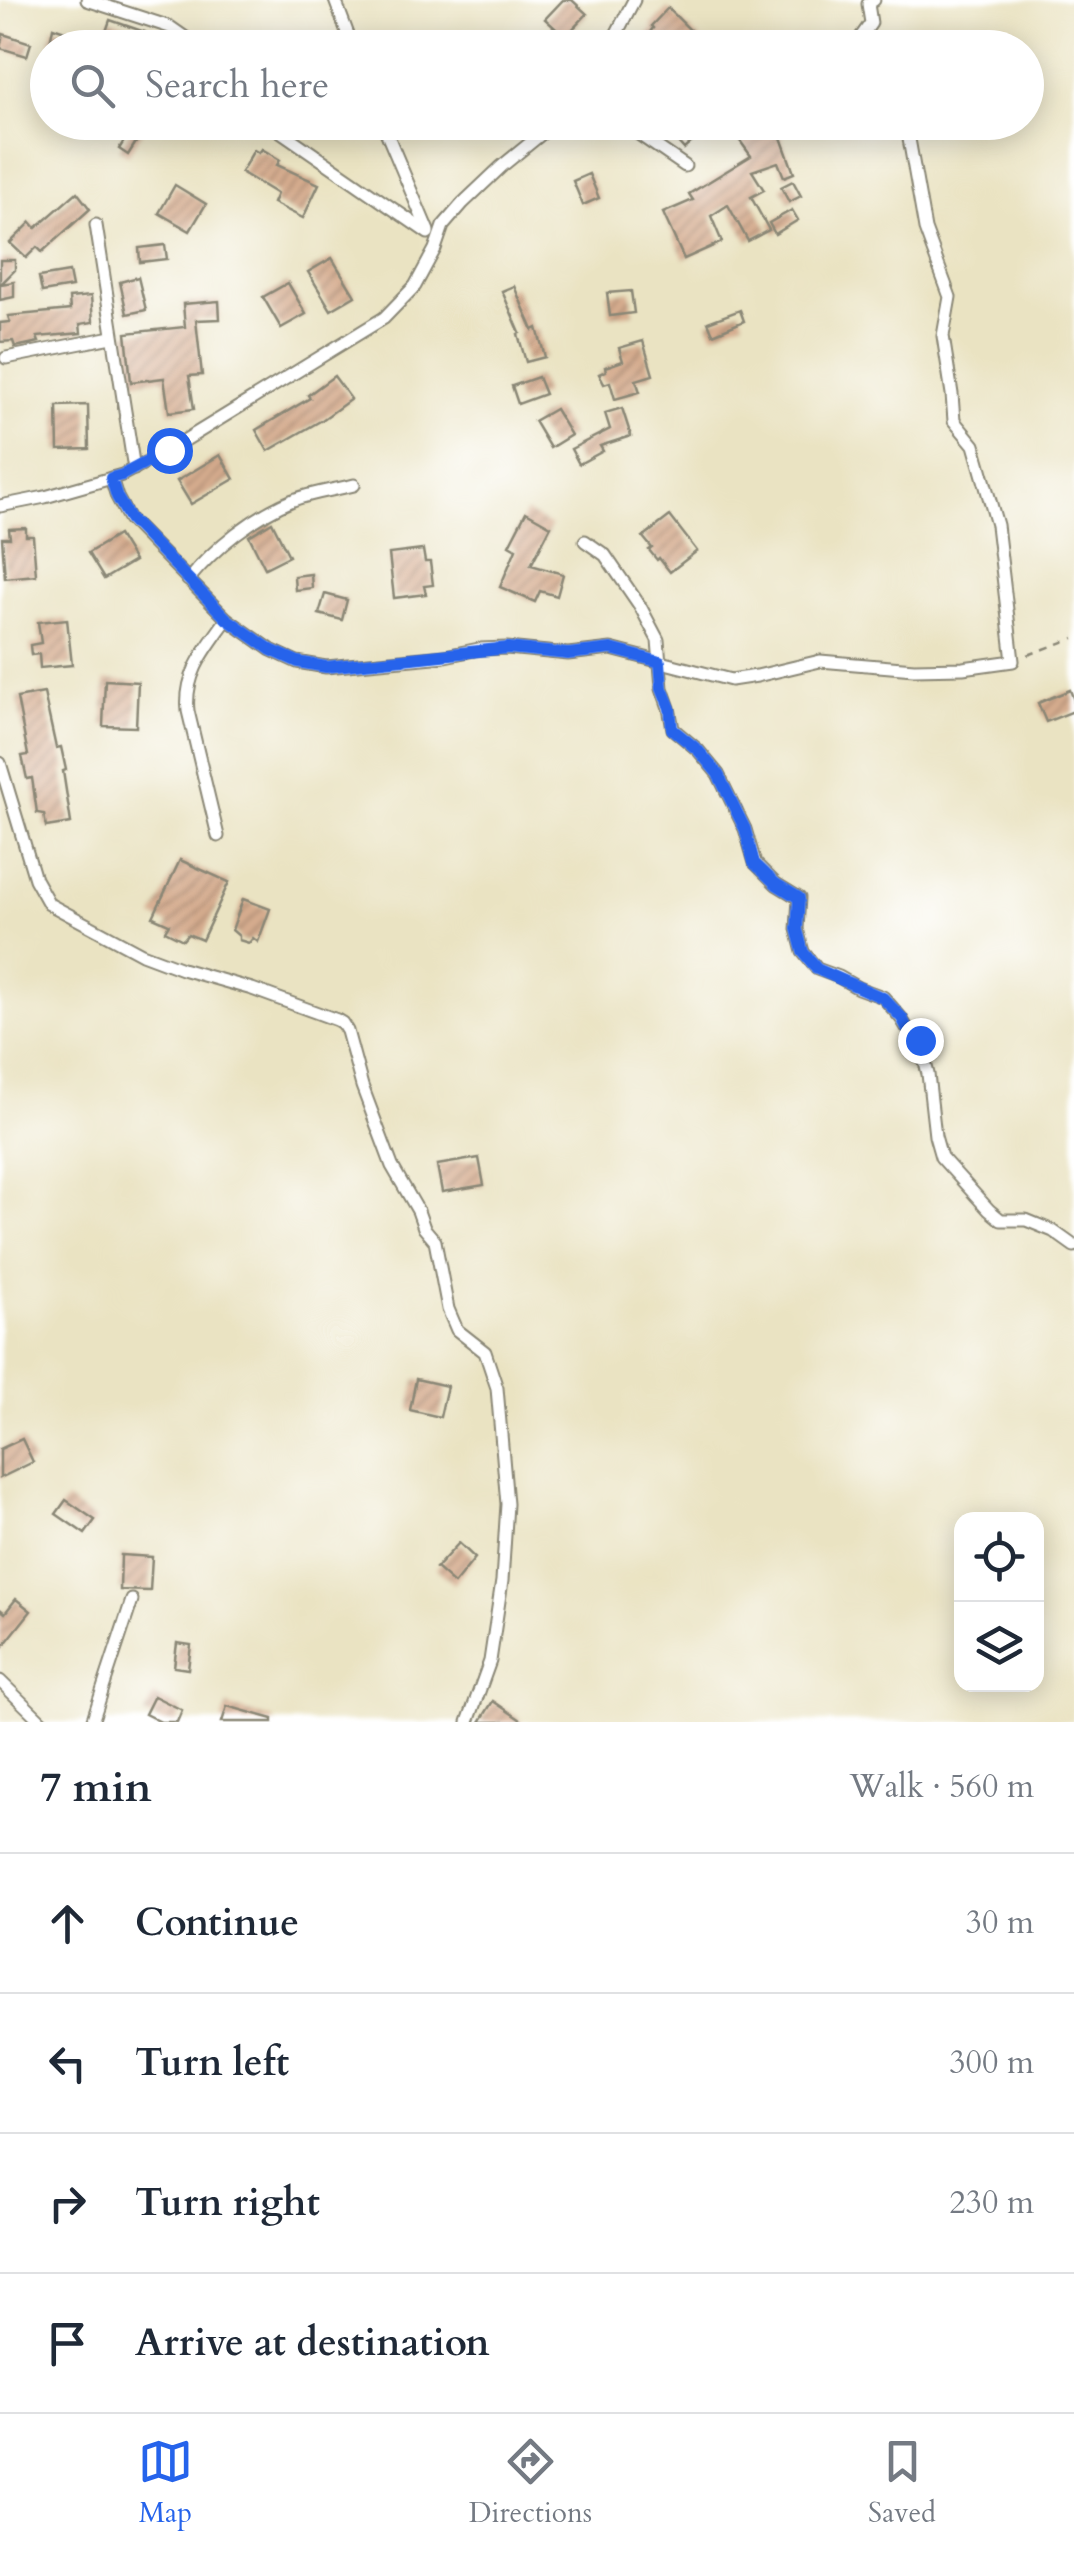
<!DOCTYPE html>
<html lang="en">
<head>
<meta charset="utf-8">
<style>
	:root { --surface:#fff; --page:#f2f2f3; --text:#1f2937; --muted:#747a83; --line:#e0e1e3; --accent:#2563eb }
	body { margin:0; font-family:Cardo,serif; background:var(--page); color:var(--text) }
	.controls { position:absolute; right:30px; bottom:30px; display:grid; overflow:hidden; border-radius:20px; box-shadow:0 5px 25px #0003 }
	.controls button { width:90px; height:90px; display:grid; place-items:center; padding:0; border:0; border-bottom:2px solid var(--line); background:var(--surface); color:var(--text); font:50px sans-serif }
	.stop { position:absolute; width:30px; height:30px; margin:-22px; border:8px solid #2563eb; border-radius:50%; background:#fff }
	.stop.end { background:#2563eb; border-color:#fff; box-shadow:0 2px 10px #0008 }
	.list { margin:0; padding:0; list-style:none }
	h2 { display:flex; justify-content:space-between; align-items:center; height:130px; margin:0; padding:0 40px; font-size:42px }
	h2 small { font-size:32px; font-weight:400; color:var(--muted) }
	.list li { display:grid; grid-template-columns:65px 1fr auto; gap:30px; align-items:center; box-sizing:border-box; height:140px; padding:0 40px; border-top:2px solid var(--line) }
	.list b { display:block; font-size:38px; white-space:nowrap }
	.list em { font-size:32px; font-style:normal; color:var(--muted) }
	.icon { flex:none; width:55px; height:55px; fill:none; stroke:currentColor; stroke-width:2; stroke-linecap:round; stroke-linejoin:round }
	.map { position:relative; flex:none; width:1074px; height:1722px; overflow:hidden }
	.search { position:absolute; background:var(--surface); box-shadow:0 5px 25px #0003; left:30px; right:30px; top:30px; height:110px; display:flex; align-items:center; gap:25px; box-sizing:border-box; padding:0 35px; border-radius:55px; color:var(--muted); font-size:38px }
	.sheet { height:690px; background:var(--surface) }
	nav { display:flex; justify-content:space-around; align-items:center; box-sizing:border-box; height:140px; border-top:2px solid var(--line); background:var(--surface); font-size:28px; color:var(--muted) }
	nav a { display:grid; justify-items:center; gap:5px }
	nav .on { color:var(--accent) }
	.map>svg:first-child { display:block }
	.building { fill:url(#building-hatch) }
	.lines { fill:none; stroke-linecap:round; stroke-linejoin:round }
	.minor-casing { stroke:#8a8776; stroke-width:15 }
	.path { stroke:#8a8776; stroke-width:2.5; stroke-dasharray:8 8; stroke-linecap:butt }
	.minor { stroke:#fff; stroke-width:11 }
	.route { stroke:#2563eb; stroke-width:12 }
</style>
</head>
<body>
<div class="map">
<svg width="1074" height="1722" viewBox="0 0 1074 1722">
	<defs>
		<pattern id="building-hatch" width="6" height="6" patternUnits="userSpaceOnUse" patternTransform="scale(2.5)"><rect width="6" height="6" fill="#d5ac8e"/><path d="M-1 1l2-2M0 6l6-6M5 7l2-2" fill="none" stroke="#ad8c74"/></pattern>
	</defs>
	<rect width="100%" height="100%" fill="#fff"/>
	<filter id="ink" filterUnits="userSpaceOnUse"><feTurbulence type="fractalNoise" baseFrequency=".01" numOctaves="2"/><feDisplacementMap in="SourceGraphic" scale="20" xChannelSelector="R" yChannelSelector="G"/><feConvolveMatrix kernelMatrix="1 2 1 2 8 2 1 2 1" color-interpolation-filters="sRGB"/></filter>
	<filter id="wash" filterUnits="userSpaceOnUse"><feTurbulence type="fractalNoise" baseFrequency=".0048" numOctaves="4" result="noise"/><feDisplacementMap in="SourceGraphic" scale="40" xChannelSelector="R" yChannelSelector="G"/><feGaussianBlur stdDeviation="2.25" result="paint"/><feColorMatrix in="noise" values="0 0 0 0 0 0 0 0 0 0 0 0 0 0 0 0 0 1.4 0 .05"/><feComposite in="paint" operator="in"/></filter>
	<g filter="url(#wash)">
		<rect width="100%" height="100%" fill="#eae3c2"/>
		<g id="blocks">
			<!-- building -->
			<g class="building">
				<polygon points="563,0 572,0 587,14 565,37 545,19"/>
				<polygon points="668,8 708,48 638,48 653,28 651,26"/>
				<polygon points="110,20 145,32 140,48 115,48 102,43"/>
				<polygon points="53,27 83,37 80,48 49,48"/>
				<polygon points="3,34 31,43 27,56 0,48"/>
				<polygon points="272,34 292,48 263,48"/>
				<polygon points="680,122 748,122 758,136 778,129 794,173 784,177 778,162 752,171 764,190 751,197 769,230 748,241 728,205 711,216 722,242 684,259 663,213 693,200 689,194 751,156 727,123 701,139 699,136 684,149 669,132"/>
				<polygon points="134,125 143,131 128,155 119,149"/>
				<polygon points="262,149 280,160 277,165 319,184 303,218 273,203 277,194 241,172 254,150 259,153"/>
				<polygon points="589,174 599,198 583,205 573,181"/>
				<polygon points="793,181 801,196 789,202 781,187"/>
				<polygon points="175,185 206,204 190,231 159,213"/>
				<polygon points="77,192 90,209 42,252 37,247 26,258 10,243 31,222 36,228"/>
				<polygon points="792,210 798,220 775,234 769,223"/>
				<polygon points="165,245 167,259 140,262 139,248"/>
				<polygon points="332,258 355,296 331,310 308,272"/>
				<polygon points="0,260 15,260 15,270 1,284 14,282 14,297 0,300"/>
				<polygon points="69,272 72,287 42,292 39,277"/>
				<polygon points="138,277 146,310 127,314 120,282"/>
				<polygon points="288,283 306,314 281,328 263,297"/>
				<polygon points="514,286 533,330 537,328 545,357 526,362 518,334 520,333 502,291"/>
				<polygon points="631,291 634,313 610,316 607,293"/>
				<polygon points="91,296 93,322 80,324 81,333 37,337 39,342 15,347 13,341 0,342 0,323 10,322 8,316 70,310 69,298"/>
				<polygon points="219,301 220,319 196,320 202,375 189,376 194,409 169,412 164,378 131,382 126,333 185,327 183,304"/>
				<polygon points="740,310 744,321 713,334 708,322"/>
				<polygon points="643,341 653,375 636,380 640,392 615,399 610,382 604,384 599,374 606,371 605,367 623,361 619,348"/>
				<polygon points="334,376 351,399 322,420 268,451 256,430 310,398 308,395"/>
				<polygon points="538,377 545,394 518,404 512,386"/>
				<polygon points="88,405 89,449 58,450 57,406"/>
				<polygon points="622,408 631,436 600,446 603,451 579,464 571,449 610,429 605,413"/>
				<polygon points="555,409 571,435 550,448 534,421"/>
				<polygon points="220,455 234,479 191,504 177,481"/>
				<polygon points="526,512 551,526 531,565 563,574 557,596 540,591 535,602 500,587 516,549 509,545"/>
				<polygon points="670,516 697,551 670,572 659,558 657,560 649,550 652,548 643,537"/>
				<polygon points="272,522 289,556 265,568 249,536"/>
				<polygon points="26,528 26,536 33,536 36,575 5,578 2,538 10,538 9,529"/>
				<polygon points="118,535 134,561 104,579 88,553"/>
				<polygon points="423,550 425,562 430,562 433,585 424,586 426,594 394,598 389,554"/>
				<polygon points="311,574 312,588 295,590 294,576"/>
				<polygon points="325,594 347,600 342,620 319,614"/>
				<polygon points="67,619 72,665 40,668 39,654 31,655 30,645 41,643 38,622"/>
				<polygon points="105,680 138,682 136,727 103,726"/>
				<polygon points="1070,690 1074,700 1074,711 1046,722 1038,703"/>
				<polygon points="44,693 56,748 61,747 66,770 63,771 71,823 46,827 44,814 37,813 32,778 27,779 22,756 28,755 17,698"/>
				<polygon points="180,860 229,882 202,940 188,934 183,940 165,931 169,924 153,917"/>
				<polygon points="243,899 270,909 258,942 253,938 249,943 239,940 239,936 232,930"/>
				<polygon points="479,1158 484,1185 442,1192 437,1165"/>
				<polygon points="416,1379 447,1386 440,1417 410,1410"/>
				<polygon points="22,1439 33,1462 0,1478 0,1449"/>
				<polygon points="66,1500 95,1520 85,1534 56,1514"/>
				<polygon points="459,1543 475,1558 454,1584 436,1568"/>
				<polygon points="121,1555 152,1557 150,1591 120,1590"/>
				<polygon points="16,1599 31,1611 0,1650 0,1609 5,1613"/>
				<polygon points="177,1643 191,1645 188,1669 174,1667"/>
				<polygon points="154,1696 182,1710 177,1722 161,1722 145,1714"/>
				<polygon points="493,1701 524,1722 480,1722"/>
				<polygon points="227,1706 273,1719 273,1722 222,1722"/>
			</g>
		</g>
	</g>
	<g filter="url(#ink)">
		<use href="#blocks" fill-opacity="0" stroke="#8a8776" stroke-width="2.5"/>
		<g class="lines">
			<!-- minor casing -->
			<g class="minor-casing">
				<g id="minor">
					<polyline points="87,0 170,27 200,48"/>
					<polyline points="335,0 353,48"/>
					<polyline points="609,48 634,0"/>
					<polyline points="853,48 871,23 868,4 874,0"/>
					<polyline points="267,122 428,233"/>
					<polyline points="382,122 428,231"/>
					<polyline points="621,122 685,166"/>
					<polyline points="96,225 134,469"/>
					<polyline points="6,358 112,337"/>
					<polyline points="111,478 117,497 129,519 227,619 271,650 297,662 326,667 445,656 479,649 507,648 568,654 611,649 731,680 757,676 820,661 914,669 963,668 1013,661 997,525 974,445 954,421 952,394 943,336 950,297 925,229 906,122"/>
					<polyline points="0,506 45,497 122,475 169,450 384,318 415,286 435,249 443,226 463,203 502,166 556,122"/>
					<polyline points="585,541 605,555 640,606 658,640 662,688 669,708 673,729 698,750 718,774 745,829 755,863 776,884 799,898 797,929 803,952 817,969 839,977 858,988 883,997 901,1018 907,1028 919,1040 928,1074 935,1136 941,1157 989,1210 1001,1220 1026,1220 1053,1231 1074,1246"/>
					<path d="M188 580C215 547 254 516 293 500 312 493 334 490 354 485"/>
					<polyline points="0,763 35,879 49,904 142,954 182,969 252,989 337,1020 342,1023 347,1031 362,1086 392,1166 418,1211 424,1228 435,1241 448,1309 457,1330 485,1352 497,1388 507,1504 502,1581 490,1661 468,1722"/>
					<path d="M218 836 188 711C184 673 206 649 227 619"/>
					<polyline points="0,1681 42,1722"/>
					<polyline points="92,1722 132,1600"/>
				</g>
			</g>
			<!-- path -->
			<polyline class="path" points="1028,655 1074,638"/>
			<!-- minor -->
			<use href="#minor" class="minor"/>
		</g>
	</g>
	<g class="lines" filter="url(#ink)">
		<!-- route -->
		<polyline class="route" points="169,450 122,475 111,478 117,497 130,519 227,619 271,650 298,662 326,667 508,648 568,654 611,649 660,662 662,688 670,708 672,729 698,750 718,774 745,829 754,863 776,884 799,898 797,929 803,952 817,969 883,998 902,1018 907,1028 920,1040"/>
	</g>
</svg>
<div class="controls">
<button><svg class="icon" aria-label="locate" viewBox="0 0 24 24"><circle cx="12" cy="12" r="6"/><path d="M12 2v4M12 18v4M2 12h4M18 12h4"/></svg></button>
<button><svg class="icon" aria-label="layers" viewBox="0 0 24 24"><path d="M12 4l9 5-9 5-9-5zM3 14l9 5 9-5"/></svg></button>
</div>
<div class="stop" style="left:169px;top:450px"></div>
<div class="stop end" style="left:920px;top:1040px"></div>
<div class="search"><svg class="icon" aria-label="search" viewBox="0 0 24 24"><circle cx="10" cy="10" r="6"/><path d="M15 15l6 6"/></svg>Search here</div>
</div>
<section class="sheet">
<h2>7 min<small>Walk · 560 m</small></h2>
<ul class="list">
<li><svg class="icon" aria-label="ahead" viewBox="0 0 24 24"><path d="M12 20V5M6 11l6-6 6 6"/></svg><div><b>Continue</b></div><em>30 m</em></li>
<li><svg class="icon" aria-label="left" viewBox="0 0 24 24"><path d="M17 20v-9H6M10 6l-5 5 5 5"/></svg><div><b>Turn left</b></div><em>300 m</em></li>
<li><svg class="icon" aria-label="right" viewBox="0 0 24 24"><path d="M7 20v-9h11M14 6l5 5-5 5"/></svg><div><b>Turn right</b></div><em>230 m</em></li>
<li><svg class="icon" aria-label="arrive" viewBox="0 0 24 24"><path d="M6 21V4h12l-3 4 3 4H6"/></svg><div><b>Arrive at destination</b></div></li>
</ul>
</section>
<nav>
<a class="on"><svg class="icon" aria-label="map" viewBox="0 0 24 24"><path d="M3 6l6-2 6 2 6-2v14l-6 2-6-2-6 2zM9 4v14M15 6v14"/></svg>Map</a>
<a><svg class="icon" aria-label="directions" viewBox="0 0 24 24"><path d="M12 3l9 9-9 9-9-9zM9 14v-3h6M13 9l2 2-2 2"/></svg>Directions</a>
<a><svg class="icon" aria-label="saved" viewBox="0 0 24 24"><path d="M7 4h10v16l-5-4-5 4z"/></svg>Saved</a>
</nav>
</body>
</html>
